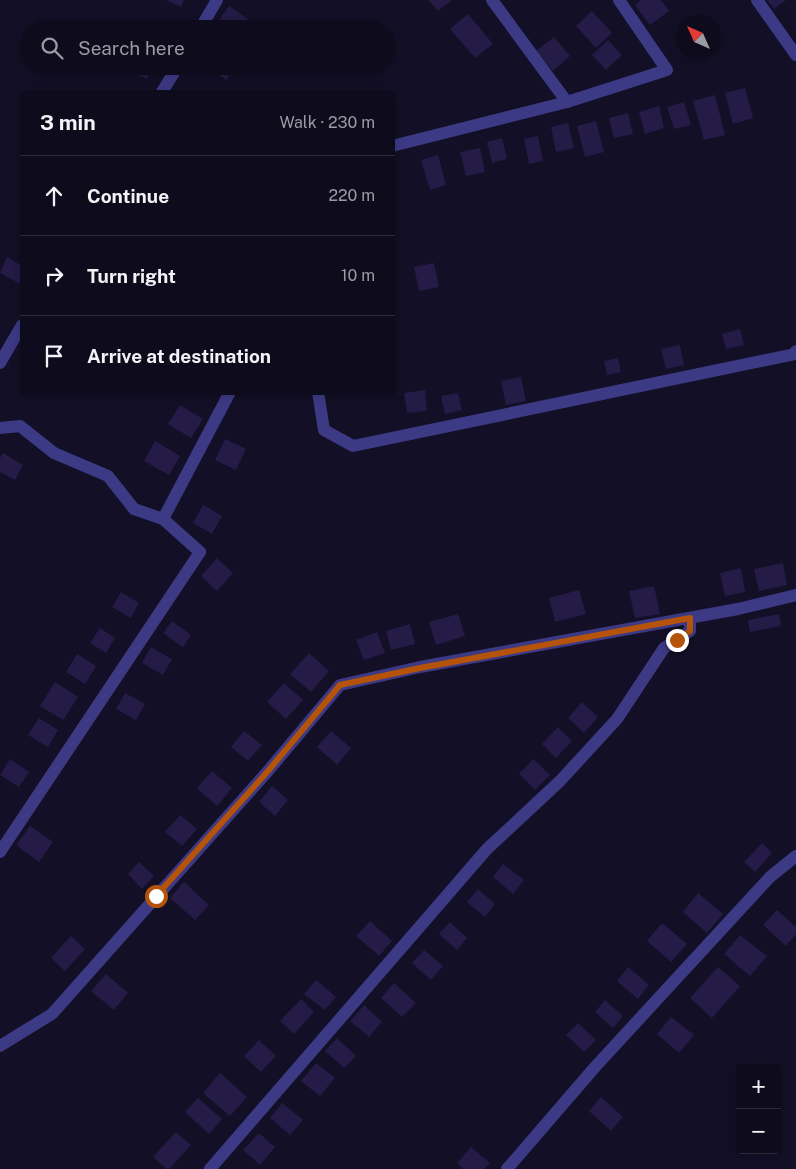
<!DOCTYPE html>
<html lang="en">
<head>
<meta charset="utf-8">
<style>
	:root { --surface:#0e0b1c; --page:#171425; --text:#f1f3f6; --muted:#9b9ba3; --line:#2e2b3b }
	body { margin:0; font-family:"Public Sans",sans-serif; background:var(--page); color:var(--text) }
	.controls { position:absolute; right:15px; bottom:15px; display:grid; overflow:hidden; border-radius:5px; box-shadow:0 2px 12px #0003 }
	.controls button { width:45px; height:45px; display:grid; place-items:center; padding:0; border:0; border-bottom:1px solid var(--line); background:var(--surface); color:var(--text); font:25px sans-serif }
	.compass { position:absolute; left:676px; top:15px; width:45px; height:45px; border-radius:50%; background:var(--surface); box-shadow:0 2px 12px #0003; rotate:315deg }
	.stop { position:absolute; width:15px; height:15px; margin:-11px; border:4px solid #b45309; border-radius:50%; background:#fff }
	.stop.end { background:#b45309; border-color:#fff; box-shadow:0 1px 5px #0008 }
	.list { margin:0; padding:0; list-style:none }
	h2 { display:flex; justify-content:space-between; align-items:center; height:65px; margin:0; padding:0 20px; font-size:21px }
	h2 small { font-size:16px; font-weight:400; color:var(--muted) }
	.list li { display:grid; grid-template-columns:32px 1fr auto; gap:15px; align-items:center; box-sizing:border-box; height:80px; padding:0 20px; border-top:1px solid var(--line) }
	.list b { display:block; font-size:19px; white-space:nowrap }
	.list em { font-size:16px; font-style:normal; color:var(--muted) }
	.icon { flex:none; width:28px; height:28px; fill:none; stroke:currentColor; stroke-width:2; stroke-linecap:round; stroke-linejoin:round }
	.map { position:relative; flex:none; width:796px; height:1169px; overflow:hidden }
	.search { position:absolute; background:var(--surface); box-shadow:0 2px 12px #0003; left:20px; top:20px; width:375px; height:55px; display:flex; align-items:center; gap:12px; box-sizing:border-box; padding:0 18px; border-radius:28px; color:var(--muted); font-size:19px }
	.panel { position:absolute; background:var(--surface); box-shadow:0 2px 12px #0003; left:20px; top:90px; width:375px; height:305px; border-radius:5px }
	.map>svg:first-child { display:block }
	.building { fill:#241b47 }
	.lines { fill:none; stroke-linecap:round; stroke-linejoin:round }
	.street { stroke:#3d3a85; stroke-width:12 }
	.route { stroke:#b45309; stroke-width:6 }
</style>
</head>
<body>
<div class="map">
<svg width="796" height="1169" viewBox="0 0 796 1169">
	<rect width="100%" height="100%" fill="#130f26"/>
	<!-- building -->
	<g class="building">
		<polygon points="166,0 184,0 181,7"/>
		<polygon points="428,0 452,0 438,11"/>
		<polygon points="641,0 661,0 669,11 650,25 635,5"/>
		<polygon points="767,0 786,0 774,9"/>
		<polygon points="229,6 255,24 252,29 219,29 215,26"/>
		<polygon points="592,11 612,33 596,48 576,26"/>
		<polygon points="468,14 493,44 475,58 450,29"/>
		<polygon points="554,37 570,56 553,71 536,51"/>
		<polygon points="608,40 622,55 606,70 592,55"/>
		<polygon points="128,66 153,66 147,79 127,70"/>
		<polygon points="206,66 235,66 226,80"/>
		<polygon points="745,88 753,118 733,124 725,93"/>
		<polygon points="715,95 725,135 704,140 693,101"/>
		<polygon points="684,102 691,125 674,129 667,107"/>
		<polygon points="659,106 664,128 645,134 639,112"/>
		<polygon points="628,113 633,134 614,138 609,118"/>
		<polygon points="596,121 604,152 585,157 577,126"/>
		<polygon points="568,123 574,148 556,152 551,127"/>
		<polygon points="538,136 543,161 529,164 524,139"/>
		<polygon points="502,138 507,159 492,163 487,142"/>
		<polygon points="480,148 485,172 466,176 460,152"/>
		<polygon points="438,155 446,185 430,190 421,160"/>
		<polygon points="7,257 22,266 22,285 0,273"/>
		<polygon points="434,263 439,287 419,291 414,267"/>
		<polygon points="740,329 744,345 726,349 722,334"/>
		<polygon points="680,345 684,365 666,369 661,349"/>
		<polygon points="618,358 621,372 607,375 604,361"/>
		<polygon points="521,377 526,401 506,405 501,381"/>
		<polygon points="425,390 427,411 407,413 404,393"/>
		<polygon points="458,393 462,410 445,414 441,396"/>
		<polygon points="180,405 203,419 191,438 168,424"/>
		<polygon points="225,439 246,449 236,470 215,460"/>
		<polygon points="155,441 180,456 169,475 144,461"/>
		<polygon points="3,453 23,465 15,480 0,472 0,458"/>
		<polygon points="203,505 222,516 212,534 193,523"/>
		<polygon points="217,558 233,573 217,591 201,576"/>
		<polygon points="783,563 787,585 759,591 754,569"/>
		<polygon points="741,568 745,592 725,596 720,573"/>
		<polygon points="654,586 660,614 635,618 629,591"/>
		<polygon points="579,590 586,614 555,622 549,598"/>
		<polygon points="121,592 139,603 131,618 112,607"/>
		<polygon points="458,614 465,636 436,645 429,622"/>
		<polygon points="779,614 781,626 750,632 748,620"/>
		<polygon points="172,621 191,635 183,647 163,633"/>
		<polygon points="410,624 415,644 391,650 386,631"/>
		<polygon points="100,628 115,638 106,653 90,643"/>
		<polygon points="377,632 385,653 364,660 356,640"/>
		<polygon points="151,647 172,659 163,675 142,663"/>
		<polygon points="309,653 329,671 311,692 290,674"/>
		<polygon points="77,654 96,666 85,684 66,672"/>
		<polygon points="55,682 78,697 63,720 40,706"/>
		<polygon points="284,683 303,700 286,719 267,702"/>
		<polygon points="125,693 145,704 136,720 116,709"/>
		<polygon points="582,702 598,717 584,733 568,718"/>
		<polygon points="39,718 58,730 48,747 28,735"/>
		<polygon points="558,727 572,741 556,758 542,744"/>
		<polygon points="244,731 262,745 248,761 231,747"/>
		<polygon points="331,731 351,748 337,765 317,747"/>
		<polygon points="10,759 29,772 19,787 0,775"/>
		<polygon points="533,759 550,775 535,790 519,774"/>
		<polygon points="212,771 232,788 217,806 197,788"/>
		<polygon points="272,786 288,800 275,816 259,802"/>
		<polygon points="180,815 197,829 182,846 165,832"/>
		<polygon points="30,826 53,842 39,862 16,845"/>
		<polygon points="762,843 772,853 755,872 744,862"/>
		<polygon points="139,862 154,876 142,889 128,874"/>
		<polygon points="503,864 524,880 513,894 493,877"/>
		<polygon points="184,882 209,905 195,920 170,898"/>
		<polygon points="478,889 495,904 485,917 467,902"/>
		<polygon points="698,893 723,914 707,933 683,912"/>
		<polygon points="777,910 796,927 796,934 786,946 763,925"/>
		<polygon points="370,921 392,941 379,956 356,936"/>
		<polygon points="450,922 467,938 457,950 439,934"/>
		<polygon points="662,923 687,944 671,962 647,941"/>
		<polygon points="740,935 767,956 750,976 724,954"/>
		<polygon points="71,936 85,949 65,971 51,958"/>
		<polygon points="424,950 443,966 431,980 412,963"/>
		<polygon points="628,967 649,985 638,999 617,981"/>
		<polygon points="718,967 740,986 712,1018 690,998"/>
		<polygon points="106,974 128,993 114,1010 91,991"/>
		<polygon points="316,980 336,997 325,1010 304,994"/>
		<polygon points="394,983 416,1003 402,1017 381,998"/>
		<polygon points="301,999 314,1012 294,1034 280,1021"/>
		<polygon points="605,1000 623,1016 613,1028 595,1012"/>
		<polygon points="364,1005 382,1022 369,1037 350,1021"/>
		<polygon points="671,1017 694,1035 679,1053 657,1034"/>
		<polygon points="578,1023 596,1040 584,1052 566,1035"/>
		<polygon points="337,1038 356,1056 344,1068 325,1051"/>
		<polygon points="259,1040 276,1056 261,1072 244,1056"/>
		<polygon points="316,1063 335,1078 320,1096 301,1081"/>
		<polygon points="220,1073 247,1097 230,1116 203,1093"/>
		<polygon points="601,1097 623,1117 611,1131 589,1111"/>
		<polygon points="198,1098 222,1119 209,1134 185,1112"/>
		<polygon points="282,1103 303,1120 290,1135 270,1118"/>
		<polygon points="176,1132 191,1145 169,1169 167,1169 153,1157"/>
		<polygon points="259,1133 275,1147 260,1165 243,1150"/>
		<polygon points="471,1147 490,1163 484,1169 463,1169 457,1163"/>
	</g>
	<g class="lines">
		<!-- street -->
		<g class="street">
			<polyline points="492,0 567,102"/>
			<polyline points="757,0 796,55"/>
			<polyline points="200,29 217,0"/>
			<polyline points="162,92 178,66"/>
			<polyline points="392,146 567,102 667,70 619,0"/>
			<polyline points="0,363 22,325"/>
			<polyline points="318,392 324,430 353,446 795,354 796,351"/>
			<polyline points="0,428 20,426 54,453 108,476 134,509 163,519 200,552 0,852"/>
			<polyline points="163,519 230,392"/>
			<polyline points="0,1046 52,1014 268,771 340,685 420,667 738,609 796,595"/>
			<polyline points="210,1169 487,849 560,781 617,719 664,648 690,631 690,618"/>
			<polyline points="507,1169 595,1067 770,877 796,856"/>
		</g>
	</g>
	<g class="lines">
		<!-- route -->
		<polyline class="route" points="156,896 268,771 340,685 420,668 690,618 690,631 677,640"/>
	</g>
</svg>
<div class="controls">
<button>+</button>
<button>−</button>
</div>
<svg class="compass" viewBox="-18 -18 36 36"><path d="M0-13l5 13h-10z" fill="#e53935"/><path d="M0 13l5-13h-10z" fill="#9b9ba3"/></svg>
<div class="stop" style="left:156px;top:896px"></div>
<div class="stop end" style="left:677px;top:640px"></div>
<div class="search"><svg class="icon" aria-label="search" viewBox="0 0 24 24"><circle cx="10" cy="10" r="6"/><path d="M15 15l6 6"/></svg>Search here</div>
<section class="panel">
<h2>3 min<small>Walk · 230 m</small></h2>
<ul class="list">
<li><svg class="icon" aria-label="ahead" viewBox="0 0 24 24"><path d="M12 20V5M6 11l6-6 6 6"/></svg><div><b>Continue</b></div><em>220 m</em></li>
<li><svg class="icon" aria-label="right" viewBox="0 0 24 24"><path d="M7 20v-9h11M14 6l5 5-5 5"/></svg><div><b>Turn right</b></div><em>10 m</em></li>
<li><svg class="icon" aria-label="arrive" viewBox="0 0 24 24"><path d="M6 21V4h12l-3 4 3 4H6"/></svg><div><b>Arrive at destination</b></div></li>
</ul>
</section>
</div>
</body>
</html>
